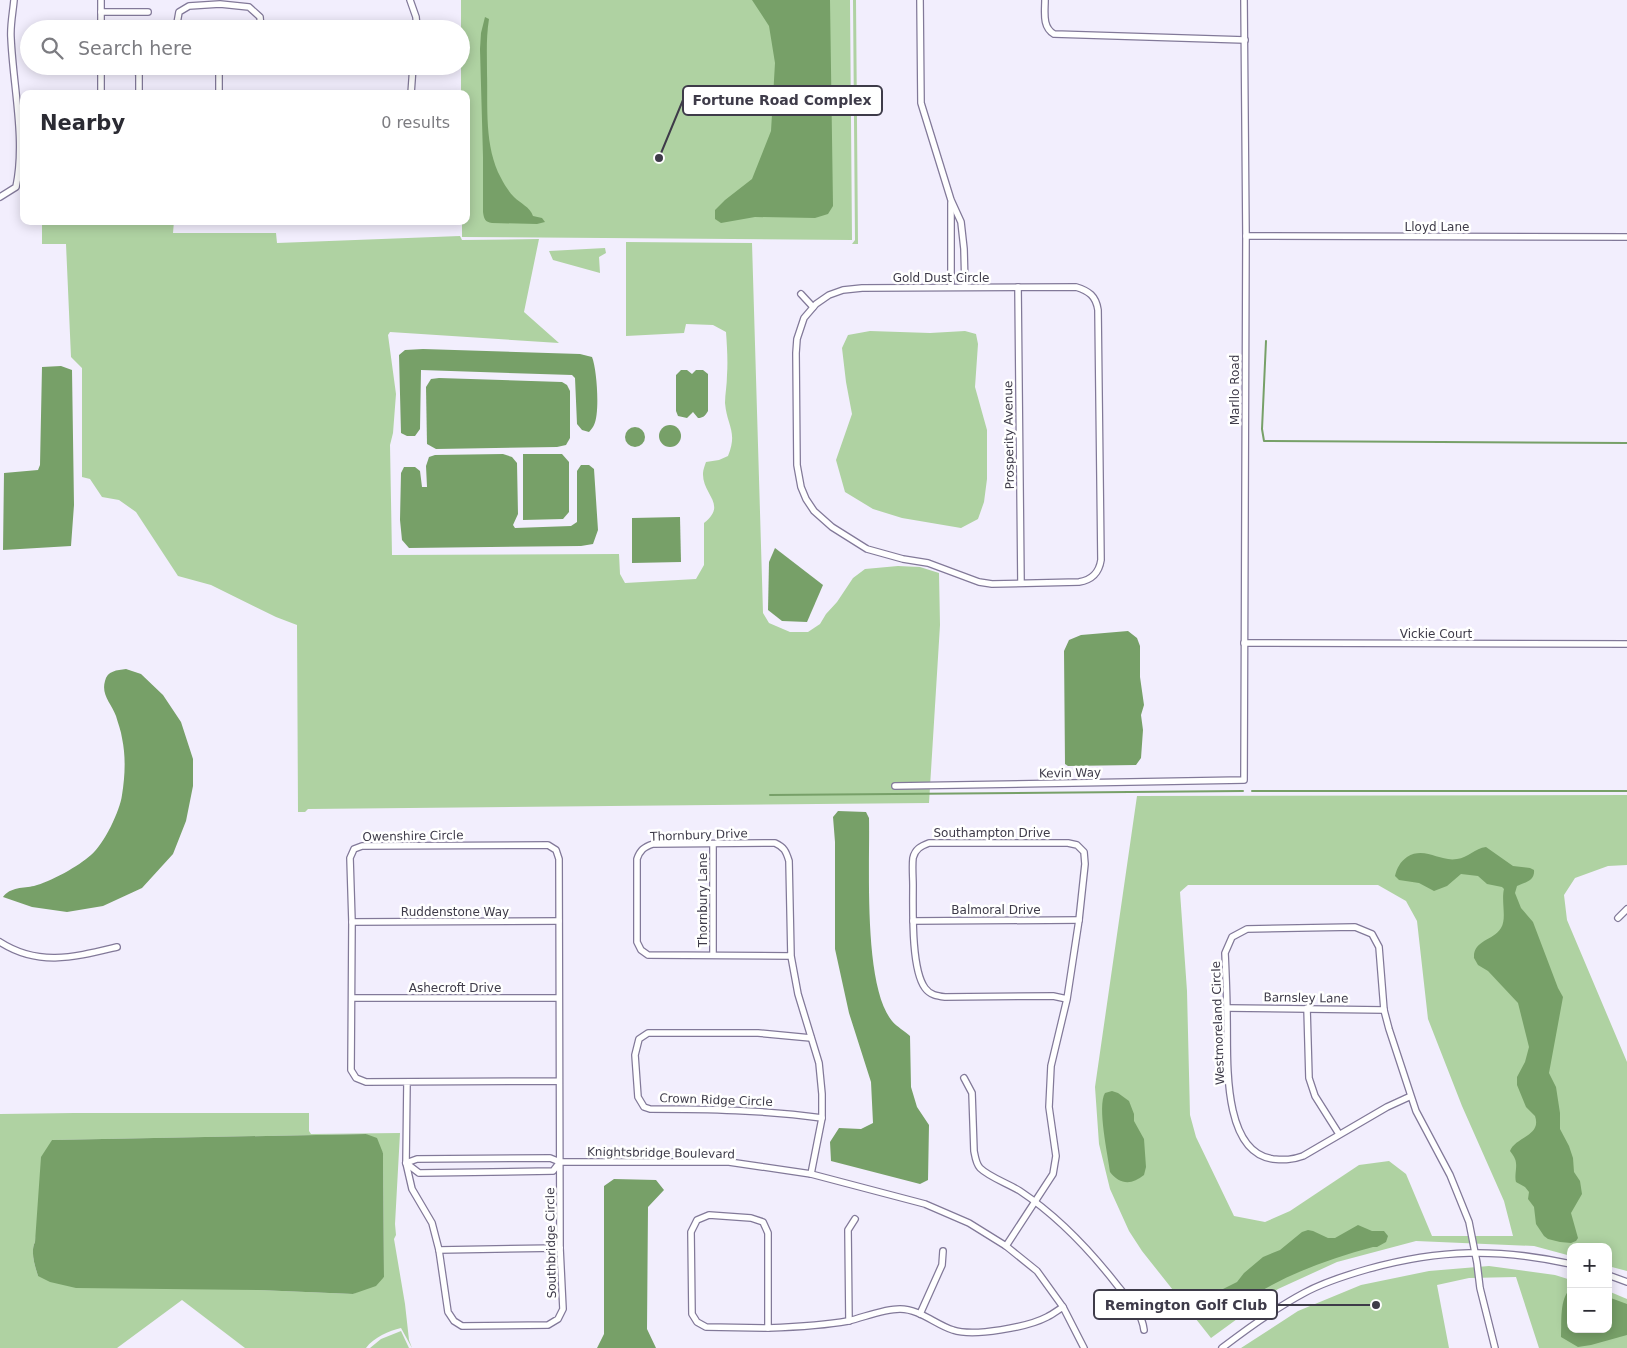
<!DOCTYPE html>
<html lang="en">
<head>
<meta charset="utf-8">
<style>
	:root { --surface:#fff; --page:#f7f7f7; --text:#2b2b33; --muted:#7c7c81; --line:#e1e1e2 }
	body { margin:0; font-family:"DejaVu Sans",sans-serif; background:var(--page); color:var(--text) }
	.controls { position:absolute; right:15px; bottom:15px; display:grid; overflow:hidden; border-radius:10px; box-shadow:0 2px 12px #0003 }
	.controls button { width:45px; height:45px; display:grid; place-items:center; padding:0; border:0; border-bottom:1px solid var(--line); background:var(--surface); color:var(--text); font:25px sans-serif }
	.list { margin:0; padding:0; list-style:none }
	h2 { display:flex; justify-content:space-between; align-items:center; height:65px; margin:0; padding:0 20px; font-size:21px }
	h2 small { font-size:16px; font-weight:400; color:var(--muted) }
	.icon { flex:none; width:28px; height:28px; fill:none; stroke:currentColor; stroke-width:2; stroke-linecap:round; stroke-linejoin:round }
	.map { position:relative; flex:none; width:1627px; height:1348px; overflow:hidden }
	.search { position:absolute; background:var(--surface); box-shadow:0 2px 12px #0003; left:20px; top:20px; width:450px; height:55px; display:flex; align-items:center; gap:12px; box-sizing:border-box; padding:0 18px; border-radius:28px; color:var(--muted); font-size:19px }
	.panel { position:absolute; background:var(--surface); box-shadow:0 2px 12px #0003; left:20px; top:90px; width:450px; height:135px; border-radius:10px }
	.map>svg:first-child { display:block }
	.green { fill:#afd2a2; fill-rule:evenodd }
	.water { fill:#77a068 }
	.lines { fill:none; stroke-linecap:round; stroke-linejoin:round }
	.stream { stroke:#77a068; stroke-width:2 }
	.street-casing { stroke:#827999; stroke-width:8 }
	.street { stroke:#fff; stroke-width:5.5 }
	.labels { text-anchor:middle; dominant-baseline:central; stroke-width:5; stroke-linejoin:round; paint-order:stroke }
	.street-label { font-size:12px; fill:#3e3b49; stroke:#fff }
	.leader { fill:none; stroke:#3e3b49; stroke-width:2 }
	.callout-dot { fill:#3e3b49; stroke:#fff; stroke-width:2 }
	.callout { fill:#fff; stroke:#3e3b49; stroke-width:2 }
	.callout-label { font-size:14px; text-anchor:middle; font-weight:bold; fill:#3e3b49 }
</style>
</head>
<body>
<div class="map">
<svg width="1627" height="1348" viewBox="0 0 1627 1348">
	<rect width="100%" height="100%" fill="#f2eefd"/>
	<!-- green -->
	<g class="green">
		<polygon points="461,0 850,0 852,240 462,237 462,221 466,221 466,94 461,94"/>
		<polygon points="853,0 856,0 858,244 840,244 852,244 855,240"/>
		<path d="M42 221H174L173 233H276L277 243 460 236 462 240 539 239 524 312 559 343 390 332 388 335 396 394 393 433 390 445 392 555 619 554 620 574 625 583 696 579 704 565V523C728 504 702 495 703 473 703 470 705 465 706 462L719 460 728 456C738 432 727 426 725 403 725 394 727 385 727 375 728 361 727 346 726 332L713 325 686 324 684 333 626 336V242L752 243 763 613 769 623 790 632H808L820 624 826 614 837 602 853 578 865 569 898 566 920 567 939 573 940 625 929 803 308 809 305 812H298L297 625 276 617 211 585 178 576 136 512 119 500 102 497 90 479 82 477V368L71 357 66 244H42Z"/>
		<polygon points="605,248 606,253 599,257 600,273 553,260 549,251"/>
		<polygon points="870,331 930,333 965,331 976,334 978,344 975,387 987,430 987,479 984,502 978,519 961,528 902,518 873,509 845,492 836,460 852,414 846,382 842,348 848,335"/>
		<path d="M1627 795V865L1608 866 1575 878 1564 895 1567 920 1627 1062V1271L1608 1266V1247H1571V1256L1534 1246 1416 1241 1337 1262 1278 1289 1211 1338 1142 1251 1129 1231 1110 1189 1099 1144 1095 1087 1137 796ZM1188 885H1378L1406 901 1417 921 1428 1019 1462 1106 1504 1201 1513 1236H1432L1406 1174 1389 1161 1359 1165 1290 1211 1265 1222 1234 1216 1196 1137 1190 1115 1187 991 1180 892Z"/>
		<path d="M74 1113H309V1131L311 1134 400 1133 395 1224 396 1235 394 1239 405 1304 409 1340 412 1348 401 1328C389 1331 374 1337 366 1348H245L182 1300 117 1348H0V1114ZM366 1134 383 1153 384 1277 353 1294 258 1290 38 1276C35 1266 30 1252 35 1242L52 1140Z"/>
		<polygon points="1489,1266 1555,1275 1571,1280 1571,1329 1608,1329 1608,1291 1627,1299 1627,1348 1539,1348 1516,1277 1469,1278 1437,1285 1449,1348 1241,1348 1298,1311 1361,1285 1429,1271"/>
		<polygon points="401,1331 409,1348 370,1348 381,1339"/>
	</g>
	<!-- water -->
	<g class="water">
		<polygon points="752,0 830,0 833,206 828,214 815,218 755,217 721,223 715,219 715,210 725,200 752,179 771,131 775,63 769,26"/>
		<path d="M485 17 489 19C486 38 487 54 487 73 488 107 484 146 501 178 504 184 509 192 514 197 520 203 530 207 533 216L542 218 545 222 537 224 492 223C485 222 484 219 483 212V157L480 49 481 33Z"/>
		<path d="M423 349 580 354 592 357C597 369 600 414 594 425 593 427 591 430 589 432L582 430 577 424 575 378 572 375 421 370 420 429 415 436H407L401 433 399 355 405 350Z"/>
		<polygon points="61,366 72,370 74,505 71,546 3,550 4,473 38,470 40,465 42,367"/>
		<path d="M681 370H687L692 374 696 370H703L708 374V411C705 416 703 418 698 418L693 412 687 418 678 416 676 411V375Z"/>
		<polygon points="439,378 562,382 567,385 570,391 570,438 566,445 557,447 436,449 427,444 426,387 431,379"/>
		<circle cx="670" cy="436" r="11"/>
		<circle cx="635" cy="437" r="10"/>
		<polygon points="503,454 512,457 517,463 518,514 513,525 515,528 571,526 577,522 577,471 581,465 589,465 594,469 598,530 593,544 581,546 409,548 402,540 400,520 401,473 404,467 415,467 420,471 422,487 427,487 426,466 429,457 435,455"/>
		<polygon points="523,454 562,454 569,462 569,512 563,519 523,520"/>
		<polygon points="680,517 681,562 632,563 632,518"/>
		<polygon points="775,548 823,585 807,622 782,621 768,610 769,562"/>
		<polygon points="1128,631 1137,638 1140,646 1140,677 1144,705 1141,715 1143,730 1141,758 1136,765 1068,766 1065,764 1064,651 1069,640 1081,635"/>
		<path d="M126 669 141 674 163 695 181 722 193 759V786L186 821 173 854 142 888 103 906 67 912 32 907 3 897C10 887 24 888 34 886 50 882 79 866 91 855 104 844 120 811 122 795 125 776 126 757 122 738 121 731 118 723 116 716 111 703 101 695 105 681 107 671 117 670 126 669Z"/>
		<path d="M838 811 866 812 869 818C870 866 863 986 892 1021 897 1027 905 1031 910 1036L911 1087 917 1107 929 1125 928 1180 920 1184 831 1161 830 1142 839 1128 861 1129 873 1123 871 1082 849 1013 835 949V842L833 817Z"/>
		<path d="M1486 847 1513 866 1530 868 1534 870C1535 881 1526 882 1517 886L1515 893 1521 908 1533 922 1558 988 1563 997 1549 1073 1556 1087 1560 1113V1129L1569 1146 1573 1158 1574 1172 1580 1181 1582 1194 1571 1213 1578 1238 1576 1241 1571 1243 1560 1242 1548 1239 1544 1236 1536 1224 1534 1207 1528 1199 1529 1192 1525 1187 1516 1182C1514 1175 1518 1166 1515 1159 1514 1156 1512 1154 1510 1151 1515 1137 1542 1136 1535 1116L1526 1107 1517 1085V1077L1525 1062 1529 1047 1518 1003 1488 971 1478 965 1474 958C1473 940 1493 941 1501 928 1507 919 1501 901 1504 889L1502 887 1487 884 1478 876 1461 874 1447 886 1434 891 1419 883 1399 880 1395 876C1397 868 1400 862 1407 857 1425 846 1439 862 1457 859 1468 858 1475 848 1486 847Z"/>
		<path d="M1112 1091 1118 1093 1129 1101 1134 1114V1121L1144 1139 1146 1167 1144 1175C1132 1185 1120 1185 1110 1172 1108 1155 1097 1106 1105 1093Z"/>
		<path d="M366 1134 377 1138 383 1153 384 1277 376 1286 353 1294 258 1290 76 1288 50 1282 38 1276C35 1266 30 1252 35 1242L41 1157 52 1140Z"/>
		<polygon points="614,1179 656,1180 664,1190 648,1207 647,1329 656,1348 597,1348 604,1334 604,1186"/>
		<path d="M1358 1225 1372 1231H1384L1388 1236 1386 1242 1377 1247H1373C1325 1260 1278 1277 1238 1306L1221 1301 1218 1296 1219 1291 1237 1282 1244 1273 1263 1257 1280 1250 1302 1232 1308 1230 1313 1231 1328 1238H1335Z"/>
		<path d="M1571 1288V1329H1608V1297L1627 1304V1335L1591 1345 1578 1347 1561 1337C1562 1321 1559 1299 1571 1288Z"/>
	</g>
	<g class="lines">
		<!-- stream -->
		<g class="stream">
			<polyline points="1266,341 1262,429 1264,441 1627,443"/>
			<polyline points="1252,791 1627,791"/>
			<polyline points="770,795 1243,791"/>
		</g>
		<!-- street casing -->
		<g class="street-casing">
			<g id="street">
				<polyline points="101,0 101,29"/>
				<polyline points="410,0 416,17 417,29"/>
				<polyline points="920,0 921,103 951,200 961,222 964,249 965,287"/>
				<path d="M1045 0C1045 12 1042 27 1054 34L1245 40"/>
				<polyline points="101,12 148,12"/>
				<polyline points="176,29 179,12 189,6 220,4 249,7 260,17 261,29"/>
				<polyline points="101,94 101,69 129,68 139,73 139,94"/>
				<polyline points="219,94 219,66"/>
				<polyline points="411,94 413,66"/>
				<path d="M0 197 16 187C26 140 13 86 11 38 10 26 13 12 14 0"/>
				<polyline points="951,203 951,287"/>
				<polyline points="1246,236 1627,237"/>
				<polyline points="1018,287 1021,583"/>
				<path d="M1076 287C1089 291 1096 296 1098 310L1101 560C1099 573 1092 580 1079 582L992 584 979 582 928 563 903 559 867 549 832 527 814 511 806 499 801 487 797 465 796 353 797 339 804 318 816 304 829 295 843 290 862 288Z"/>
				<polyline points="801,294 813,307"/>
				<polyline points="1244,643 1627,644"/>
				<polyline points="895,786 1244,780 1246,236 1244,0"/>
				<polyline points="713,844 713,955"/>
				<polyline points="1618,918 1627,909"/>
				<polyline points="913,921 1079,920"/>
				<polyline points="352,922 559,921"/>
				<path d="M0 942C39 967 75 957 117 947"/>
				<path d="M791 956 648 955 641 950 637 942V859C640 850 644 847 653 844L775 843C784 847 786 851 789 861L791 956 798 994 819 1063 822 1094V1118L811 1174"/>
				<polyline points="352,998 559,998"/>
				<polyline points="1227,1008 1384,1010"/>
				<polyline points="1307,1008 1309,1078 1315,1096 1339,1134"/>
				<path d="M811 1038 758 1033H648L639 1039 635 1055 638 1097 644 1107 650 1109C707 1109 764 1110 822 1118"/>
				<path d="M964 1078 972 1093 974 1151C975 1156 976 1164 980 1168 989 1177 1009 1184 1020 1191 1059 1217 1089 1249 1117 1285 1128 1299 1142 1312 1144 1330"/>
				<polyline points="407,1082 406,1163 412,1189 432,1223 439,1250 448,1312 454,1321 462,1326 548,1325 558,1319 563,1309 560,1248 559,859 556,850 548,845 362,846 354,849 350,858 352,922 351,1070 356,1078 366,1082 559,1081"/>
				<path d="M1411 1096 1387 1107 1303 1156C1292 1160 1285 1160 1273 1159 1221 1152 1228 1056 1227 1018 1227 996 1226 975 1225 953L1232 937 1247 929 1355 927 1372 934 1379 947 1384 1010 1389 1029 1416 1111 1450 1175 1469 1222 1477 1263 1480 1288 1495 1348"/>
				<polyline points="406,1163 417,1159 550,1158 560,1162 729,1162 811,1174 925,1204 969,1223 1006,1246 1037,1271 1063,1307 1084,1348"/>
				<polyline points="406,1163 419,1173 553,1171 560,1162"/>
				<polygon points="709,1215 751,1218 763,1222 768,1233 768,1328 706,1327 697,1322 692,1314 691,1232 697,1220"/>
				<path d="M1006 1246 1053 1174 1056 1156 1049 1107 1051 1066 1067 999 1079 920 1085 864 1084 852 1077 845 1068 843H929C921 846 915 849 913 858 912 867 913 877 913 885 913 909 911 969 925 988 930 995 937 996 945 997L1053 996 1067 999"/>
				<polyline points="439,1250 560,1248"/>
				<polyline points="1608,1275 1627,1282"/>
				<polyline points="920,1314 942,1265 943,1251"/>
				<polyline points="849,1321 848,1230 855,1219"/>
				<path d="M768 1328C795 1327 821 1326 848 1321 865 1317 883 1309 900 1309 920 1309 936 1325 953 1330 974 1337 1028 1327 1047 1317 1053 1314 1058 1310 1063 1307"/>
				<path d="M1222 1348C1248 1328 1276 1308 1304 1293 1324 1282 1347 1275 1368 1269 1440 1249 1498 1248 1571 1264"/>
			</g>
		</g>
		<!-- street -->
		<use href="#street" class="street"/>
	</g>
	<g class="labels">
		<!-- street labels -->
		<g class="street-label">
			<text x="1437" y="227">Lloyd Lane</text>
			<text x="941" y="278">Gold Dust Circle</text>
			<text transform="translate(1235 390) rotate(-90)">Marllo Road</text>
			<text transform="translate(1009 435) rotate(-91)">Prosperity Avenue</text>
			<text x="1436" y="634">Vickie Court</text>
			<text transform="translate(1070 773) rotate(-1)">Kevin Way</text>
			<text x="992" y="833">Southampton Drive</text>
			<text transform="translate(699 835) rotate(-2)">Thornbury Drive</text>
			<text transform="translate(413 836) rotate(-1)">Owenshire Circle</text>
			<text transform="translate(703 900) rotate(-90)">Thornbury Lane</text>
			<text x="996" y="910">Balmoral Drive</text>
			<text x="455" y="912">Ruddenstone Way</text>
			<text x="455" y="988">Ashecroft Drive</text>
			<text transform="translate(1306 998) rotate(1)">Barnsley Lane</text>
			<text transform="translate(1218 1023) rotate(-92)">Westmoreland Circle</text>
			<text transform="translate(716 1100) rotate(2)">Crown Ridge Circle</text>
			<text transform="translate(661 1153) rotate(1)">Knightsbridge Boulevard</text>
			<text transform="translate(551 1243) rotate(-91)">Southbridge Circle</text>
		</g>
	</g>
	<!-- callouts -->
	<path class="leader" d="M659 158L683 100M1376 1305L1277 1305"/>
	<g class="callout-dot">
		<circle cx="659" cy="158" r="5"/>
		<circle cx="1376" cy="1305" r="5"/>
	</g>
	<g class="callout">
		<rect x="683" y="86" width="199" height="29" rx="5"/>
		<rect x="1094" y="1290" width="183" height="29" rx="5"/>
	</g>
	<g class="callout-label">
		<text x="782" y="105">Fortune Road Complex</text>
		<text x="1186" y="1310">Remington Golf Club</text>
	</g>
</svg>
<div class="controls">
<button>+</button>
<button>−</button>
</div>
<div class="search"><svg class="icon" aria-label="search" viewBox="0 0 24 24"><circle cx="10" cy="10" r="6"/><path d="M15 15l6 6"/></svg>Search here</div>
<section class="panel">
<h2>Nearby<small>0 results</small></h2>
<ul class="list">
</ul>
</section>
</div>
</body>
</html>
